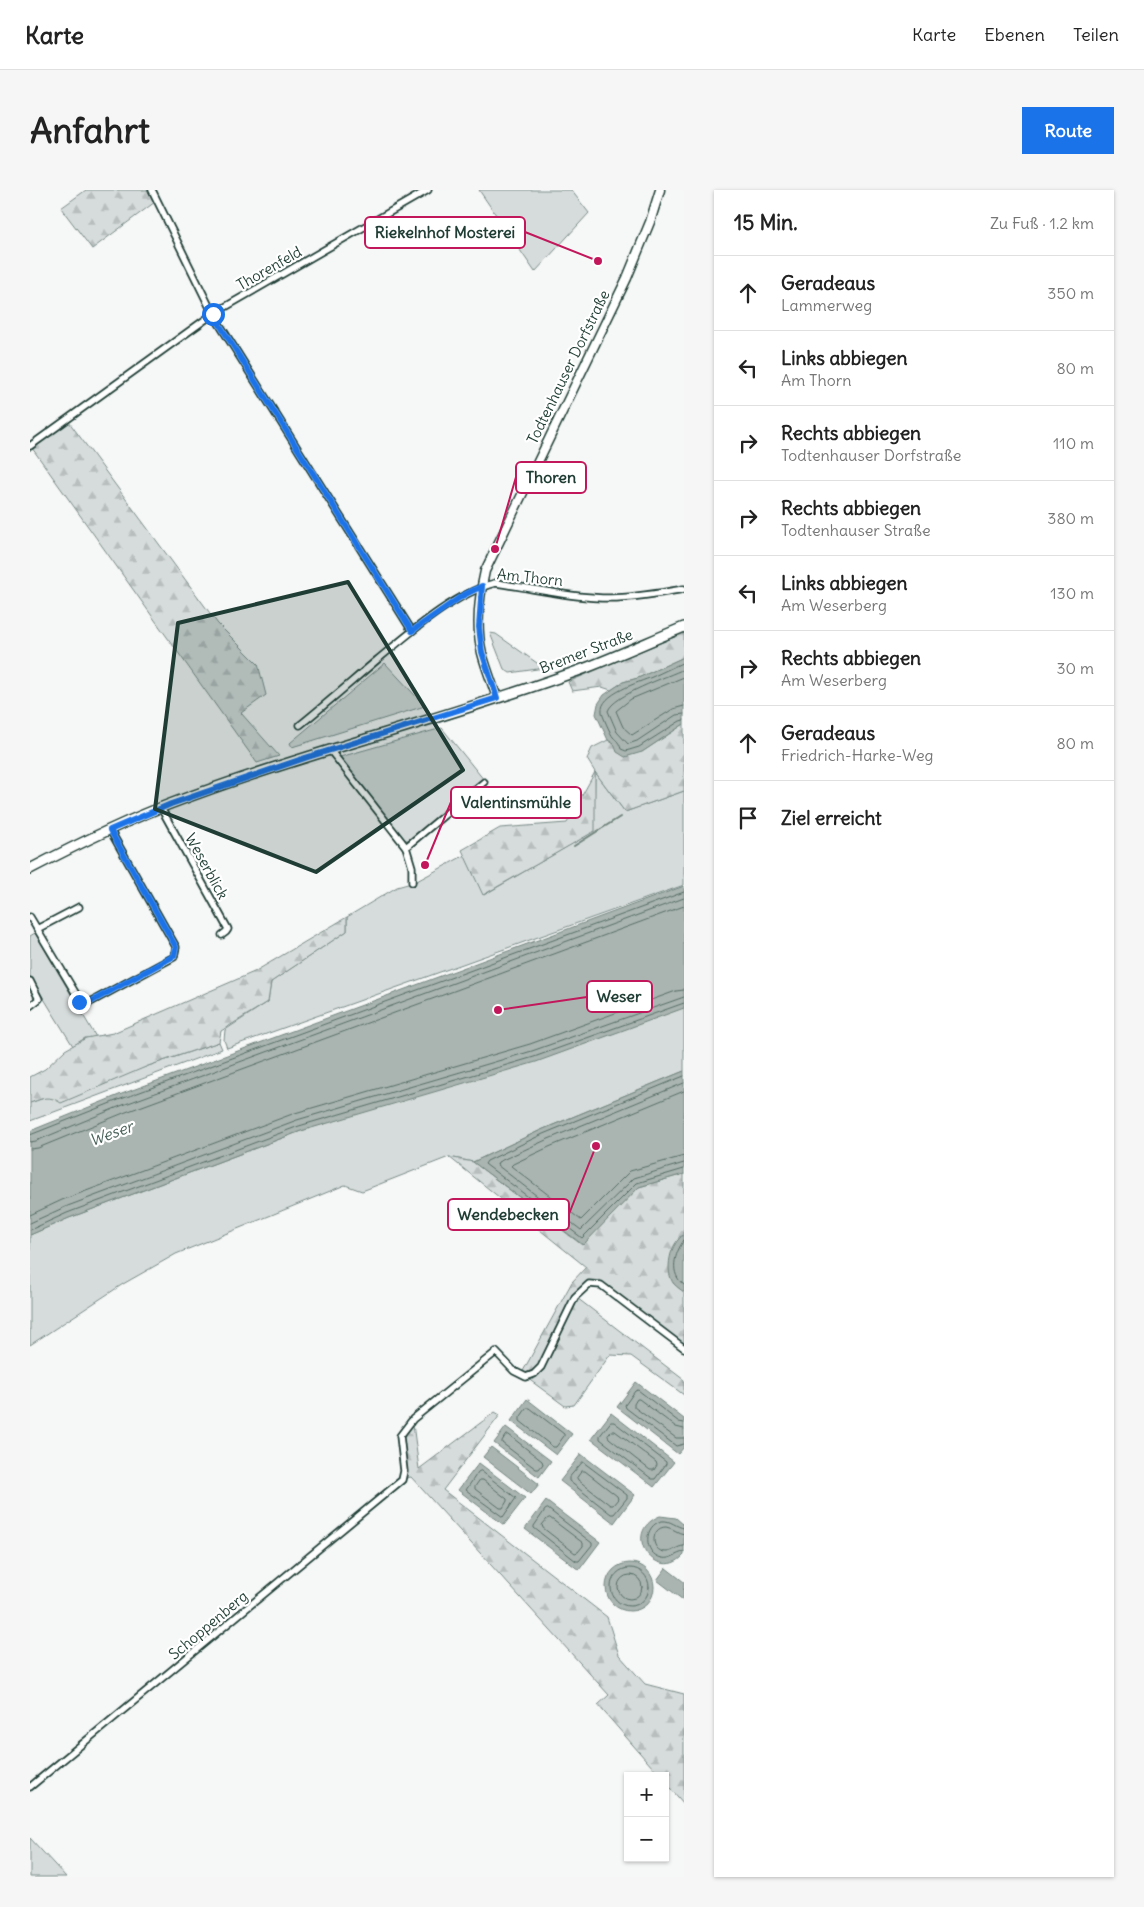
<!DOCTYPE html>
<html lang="de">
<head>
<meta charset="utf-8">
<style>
	:root { --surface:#fff; --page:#f6f6f6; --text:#222; --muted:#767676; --line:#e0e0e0; --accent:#1a73e8 }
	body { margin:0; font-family:Delius,sans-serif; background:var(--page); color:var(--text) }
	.controls { position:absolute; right:15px; bottom:15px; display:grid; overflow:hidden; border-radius:0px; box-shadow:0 1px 4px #0004 }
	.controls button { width:45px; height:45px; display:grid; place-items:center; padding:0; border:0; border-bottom:1px solid var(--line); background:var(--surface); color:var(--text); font:25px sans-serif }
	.stop { position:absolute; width:15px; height:15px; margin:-11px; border:4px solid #1a73e8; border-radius:50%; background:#fff }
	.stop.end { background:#1a73e8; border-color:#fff; box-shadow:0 1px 5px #0008 }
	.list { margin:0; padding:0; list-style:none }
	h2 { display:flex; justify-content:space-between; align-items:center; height:65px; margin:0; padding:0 20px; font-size:21px }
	h2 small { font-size:16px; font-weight:400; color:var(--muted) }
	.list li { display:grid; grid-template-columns:32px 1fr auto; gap:15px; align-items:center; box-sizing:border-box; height:75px; padding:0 20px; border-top:1px solid var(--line) }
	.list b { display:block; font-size:19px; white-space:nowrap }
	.list p { margin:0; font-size:16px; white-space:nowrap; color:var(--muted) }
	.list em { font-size:16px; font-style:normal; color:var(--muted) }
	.icon { flex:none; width:28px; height:28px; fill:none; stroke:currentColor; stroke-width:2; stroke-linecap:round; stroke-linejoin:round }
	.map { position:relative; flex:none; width:654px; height:1687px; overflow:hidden; border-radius:0px }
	header { display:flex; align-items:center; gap:30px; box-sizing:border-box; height:70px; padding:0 25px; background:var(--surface); border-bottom:1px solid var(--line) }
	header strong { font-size:24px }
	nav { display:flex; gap:28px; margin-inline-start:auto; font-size:18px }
	.intro { display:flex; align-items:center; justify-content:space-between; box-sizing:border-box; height:120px; padding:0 30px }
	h1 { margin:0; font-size:35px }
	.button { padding:12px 22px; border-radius:0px; background:var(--accent); color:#fff; font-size:18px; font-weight:700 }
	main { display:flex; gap:30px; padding:0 30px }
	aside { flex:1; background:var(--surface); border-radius:0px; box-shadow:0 1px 4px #0004 }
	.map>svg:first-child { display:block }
	.green { fill:#d6dcdb; stroke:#7a8c88 }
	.forest { fill:url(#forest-firs); stroke:#7a8c88 }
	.water { fill:#aab5b1; stroke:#72857f }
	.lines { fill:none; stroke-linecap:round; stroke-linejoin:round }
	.shore { stroke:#576d66; stroke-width:1 }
	.stream { stroke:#72857f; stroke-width:2 }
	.street-casing { stroke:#1f3d34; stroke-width:9 }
	.secondary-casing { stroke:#1f3d34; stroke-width:11 }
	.primary-casing { stroke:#1f3d34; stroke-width:12 }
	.street { stroke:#fff; stroke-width:5.5 }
	.secondary { stroke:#fff; stroke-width:8 }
	.primary { stroke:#fff; stroke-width:9 }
	.route { stroke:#1a73e8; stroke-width:6 }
	.marked { fill:#1f3d34; fill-opacity:0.2; stroke:#1f3d34; stroke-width:4; stroke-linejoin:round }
	.labels { text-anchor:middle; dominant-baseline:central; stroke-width:4.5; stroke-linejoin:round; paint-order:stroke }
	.street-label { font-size:15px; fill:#1f3d34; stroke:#fff }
	.water-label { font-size:16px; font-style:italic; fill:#49615a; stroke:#fff }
	.leader { fill:none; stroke:#c2185b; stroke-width:2 }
	.callout-dot { fill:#c2185b; stroke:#fff; stroke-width:2 }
	.callout { fill:#fff; stroke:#c2185b; stroke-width:2 }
	.callout-label { font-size:16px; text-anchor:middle; font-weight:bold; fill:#1f3d34 }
</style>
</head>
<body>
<header>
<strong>Karte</strong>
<nav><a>Karte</a><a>Ebenen</a><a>Teilen</a></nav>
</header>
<div class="intro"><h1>Anfahrt</h1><a class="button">Route</a></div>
<main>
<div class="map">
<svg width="654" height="1687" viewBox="0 0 654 1687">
	<defs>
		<pattern id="forest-firs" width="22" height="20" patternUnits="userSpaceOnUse" patternTransform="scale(1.25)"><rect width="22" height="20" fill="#d6dcdb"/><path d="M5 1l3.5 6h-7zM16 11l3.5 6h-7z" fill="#b7bebd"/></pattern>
	</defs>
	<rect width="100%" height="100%" fill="#f6f7f7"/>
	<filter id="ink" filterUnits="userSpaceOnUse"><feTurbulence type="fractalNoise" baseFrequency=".02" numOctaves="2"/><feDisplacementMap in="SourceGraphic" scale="10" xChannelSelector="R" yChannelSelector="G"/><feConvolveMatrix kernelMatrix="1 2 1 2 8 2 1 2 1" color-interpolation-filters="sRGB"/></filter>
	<g filter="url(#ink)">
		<!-- green -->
		<g class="green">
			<polygon points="449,0 541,0 559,23 505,82"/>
			<polygon points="460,443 466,444 514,478 480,483 474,479"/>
			<polygon points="355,473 395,516 262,557 260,553"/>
			<polygon points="412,538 454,590 382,650 373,650 310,567"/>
			<polygon points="565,582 595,622 654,601 654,695 197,858 194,850 195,840 238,812 241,792 317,741 317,727 367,697 385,692 435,665 454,705 564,641"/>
			<polygon points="5,743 66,847 55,848 43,856 0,786 0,746"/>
			<polygon points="654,816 654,881 511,940 443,972 419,967 332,1001 315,995 146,1064 93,1094 0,1155 0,1045 39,1028 271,941"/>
			<polygon points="189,852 192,859 0,931 0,913 17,907 24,908"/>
			<polygon points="0,1648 36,1687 0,1687"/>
		</g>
		<!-- forest -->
		<g class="forest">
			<polygon points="56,0 119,0 125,12 62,59 31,18"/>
			<polygon points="39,232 188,434 228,474 236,505 211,523 249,566 227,573 2,258"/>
			<polygon points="654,443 654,467 608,488 593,492 581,500 572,497 542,501 538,492"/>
			<polygon points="654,534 654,601 595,622 565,582 565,641 453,705 432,660 470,638 537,633 565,582 557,569 562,558 578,550 584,554 612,562"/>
			<path d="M317 727V741L241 792 238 812 191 841 189 852 118 876 31 913C19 905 13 908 0 913V887L15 879 35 860 56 848 83 843 224 782Z"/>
			<path d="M419 967 443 972 552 1055 609 997 654 984V1045L649 1047 643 1093 654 1102V1154L572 1092C558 1092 552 1094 543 1105L510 1176C504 1181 500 1185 492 1183L542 1092 556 1077Z"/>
			<polygon points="547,1108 654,1190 654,1205 601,1166 580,1165 544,1215 535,1216 497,1188 506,1185"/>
			<polygon points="465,1222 470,1225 413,1300 577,1427 589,1465 615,1494 654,1504 654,1614 635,1592 635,1586 630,1586 568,1515 579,1505 381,1287 376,1288 372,1246 383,1234 389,1279"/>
		</g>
		<!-- water -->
		<g class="water">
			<polygon points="654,467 654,534 612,562 595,567 587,562 584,554 578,550 566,524 568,514 574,505 593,492 608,488"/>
			<polygon points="654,696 654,818 506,872 271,941 39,1028 0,1045 0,941 89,905"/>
			<polygon points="654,881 654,984 609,997 553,1055 443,972 511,940"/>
			<path d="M654 1045V1102C651 1100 647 1097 644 1094 634 1082 640 1052 654 1045Z"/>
			<polygon points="606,1192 654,1229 654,1257 648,1264 587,1217"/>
			<polygon points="497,1209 542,1244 526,1265 481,1231"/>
			<polygon points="581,1223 644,1272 624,1297 561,1249"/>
			<polygon points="476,1237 521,1271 509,1287 464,1253"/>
			<polygon points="461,1257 509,1294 501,1304 453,1267"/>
			<polygon points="551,1264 605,1305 584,1333 530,1291"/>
			<polygon points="449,1273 495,1308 474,1335 428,1300"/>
			<polygon points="516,1311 570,1352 549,1380 495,1339"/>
			<path d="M630 1326 646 1328 654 1335V1365C628 1394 588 1343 630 1326Z"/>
			<circle cx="600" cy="1397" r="24"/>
			<polygon points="636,1378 654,1392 653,1410 627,1390"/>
		</g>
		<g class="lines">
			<!-- shore -->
			<g class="shore">
				<path d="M654 472C643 477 633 482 622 487 610 492 569 504 572 522 572 525 581 545 583 547 587 551 589 552 591 559L596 561 609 557 650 531 654 530"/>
				<path d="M654 479C637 487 583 505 578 521L587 542 598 554 607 551 646 525 654 524"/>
				<polyline points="654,487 601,509 586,521 593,537 602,545 643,519 654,516"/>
				<polyline points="654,886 513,944 457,971 455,974 552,1048 607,993 654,979"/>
				<polyline points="654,893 516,950 468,972 467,975 551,1040 604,988 654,973"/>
				<polyline points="654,901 519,957 483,974 481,976 551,1030 600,981 654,966"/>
				<polyline points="0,945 91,909 654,702"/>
				<polyline points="0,952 6,951 93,915 654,708"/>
				<polyline points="0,959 8,958 96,922 654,716"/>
				<polyline points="0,1025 32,1010 265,923 500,854 646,801 654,800"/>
				<polyline points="0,1033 35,1017 267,930 502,861 654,807"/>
				<polyline points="0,1040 37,1023 269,936 504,867 654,813"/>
				<path d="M654 1050C644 1064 639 1084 654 1095"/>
				<polygon points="497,1218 500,1218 534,1244 534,1246 526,1257 523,1257 490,1231 490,1228"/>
				<polygon points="581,1232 584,1232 636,1272 636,1274 625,1289 622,1289 570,1249 570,1246"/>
				<polyline points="654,1233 649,1232 608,1200 605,1201 595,1215 596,1218 646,1256 654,1254"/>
				<polyline points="654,1239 646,1237 609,1209 607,1209 604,1214 604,1217 646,1248 654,1248"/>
				<polygon points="582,1241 585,1241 626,1272 627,1275 624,1280 620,1280 579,1248 578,1246"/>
				<polygon points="479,1245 512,1271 513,1274 509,1279 506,1279 472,1253 472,1251 475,1246"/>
				<polygon points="553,1272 597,1305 597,1308 584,1324 581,1324 539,1291 539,1288"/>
				<polygon points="451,1281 486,1308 473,1327 436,1300 448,1282"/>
				<polygon points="552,1281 555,1281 587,1306 588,1309 583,1315 580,1315 548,1290 547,1288"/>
				<polygon points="450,1290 453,1290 477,1309 477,1311 473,1318 470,1318 445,1299 445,1297"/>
				<polygon points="518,1319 562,1353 562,1355 549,1371 546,1371 504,1338 504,1336 515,1320"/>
				<polygon points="520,1328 553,1353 553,1356 548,1362 545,1363 513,1338 512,1335 517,1329"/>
				<path d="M654 1338C646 1337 641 1330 632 1331 613 1335 613 1364 632 1368 641 1370 646 1363 654 1362"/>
				<path d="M654 1344C647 1343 643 1338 636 1337 620 1337 620 1362 636 1362 643 1362 647 1356 654 1356"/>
				<circle cx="600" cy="1397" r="19"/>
				<circle cx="600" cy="1397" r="12"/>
			</g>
			<!-- stream -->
			<polyline class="stream" points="544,656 590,627"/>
			<!-- street casing -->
			<g class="street-casing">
				<g id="street">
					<polyline points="122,0 183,124 382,441"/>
					<polyline points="0,256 183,124 398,0"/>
					<path d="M270 535C296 514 321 492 347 470 380 443 423 404 465 393 503 398 542 408 581 408 605 408 630 403 654 399"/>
					<polyline points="300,560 376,657 382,677 382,692"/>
					<polyline points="131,618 198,739 196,742 192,745"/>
					<polyline points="376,657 454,592"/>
					<polyline points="0,727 52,814 55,815 144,767 146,757 80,640"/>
					<polyline points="7,739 49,717"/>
					<polyline points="0,791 9,809 0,816"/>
					<polyline points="0,1597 372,1290 374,1281 370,1246 383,1229 466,1162 484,1181 496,1187 504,1184 511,1177 545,1107 559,1094 571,1095 654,1158"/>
				</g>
			</g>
			<!-- secondary casing -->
			<g class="secondary-casing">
				<path id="secondary" d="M467 508C462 493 456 478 452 463 446 438 449 407 455 381L597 88 620 32 630 0"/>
			</g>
			<!-- primary casing -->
			<g class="primary-casing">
				<path id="primary" d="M0 679C46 655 92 632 140 614 276 562 417 529 553 479 587 466 620 451 654 437"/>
			</g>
			<!-- street -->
			<use href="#street" class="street"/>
			<!-- secondary -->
			<use href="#secondary" class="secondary"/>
			<!-- primary -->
			<use href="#primary" class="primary"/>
		</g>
	</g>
	<g class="lines" filter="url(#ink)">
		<!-- route -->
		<polyline class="route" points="49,812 55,815 144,766 146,757 80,640 141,614 275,568 467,508 452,462 449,437 452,396 432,406 382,441 183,124"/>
	</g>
	<!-- marked area -->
	<path class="marked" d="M318 392 433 580 286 682 125 619 148 433Z"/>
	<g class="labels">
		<!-- street labels -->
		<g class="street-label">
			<text transform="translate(239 78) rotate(-30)">Thorenfeld</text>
			<text transform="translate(538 177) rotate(-64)">Todtenhauser Dorfstraße</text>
			<text transform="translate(500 387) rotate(6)">Am Thorn</text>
			<text transform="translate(556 461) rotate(-21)">Bremer Straße</text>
			<text transform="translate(177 676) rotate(61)">Weserblick</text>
			<text transform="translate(178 1435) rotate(-40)">Schoppenberg</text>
		</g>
		<!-- water labels -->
		<g class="water-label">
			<text transform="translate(81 943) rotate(-20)">Weser</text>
		</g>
	</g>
	<!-- callouts -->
	<path class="leader" d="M568 71L495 42M465 359L486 287M395 675L421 612M468 820L557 807M566 956L539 1024"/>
	<g class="callout-dot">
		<circle cx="568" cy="71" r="5"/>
		<circle cx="465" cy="359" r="5"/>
		<circle cx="395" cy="675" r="5"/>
		<circle cx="468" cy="820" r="5"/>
		<circle cx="566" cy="956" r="5"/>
	</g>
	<g class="callout">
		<rect x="335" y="27" width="160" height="31" rx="5"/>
		<rect x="486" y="272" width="70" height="31" rx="5"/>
		<rect x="421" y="597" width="130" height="31" rx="5"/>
		<rect x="557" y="791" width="65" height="31" rx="5"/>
		<rect x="418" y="1009" width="121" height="31" rx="5"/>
	</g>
	<g class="callout-label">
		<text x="415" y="48">Riekelnhof Mosterei</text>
		<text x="521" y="293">Thoren</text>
		<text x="486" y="618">Valentinsmühle</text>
		<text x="589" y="812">Weser</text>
		<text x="478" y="1030">Wendebecken</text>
	</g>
</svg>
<div class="controls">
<button>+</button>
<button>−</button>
</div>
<div class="stop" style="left:183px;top:124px"></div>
<div class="stop end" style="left:49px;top:812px"></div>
</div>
<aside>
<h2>15 Min.<small>Zu Fuß · 1.2 km</small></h2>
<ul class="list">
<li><svg class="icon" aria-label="ahead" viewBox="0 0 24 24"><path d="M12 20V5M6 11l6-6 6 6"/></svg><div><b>Geradeaus</b><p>Lammerweg</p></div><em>350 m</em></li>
<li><svg class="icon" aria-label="left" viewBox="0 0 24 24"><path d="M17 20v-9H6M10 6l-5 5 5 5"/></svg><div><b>Links abbiegen</b><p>Am Thorn</p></div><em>80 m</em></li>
<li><svg class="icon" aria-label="right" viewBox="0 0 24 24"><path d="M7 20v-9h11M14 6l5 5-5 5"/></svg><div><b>Rechts abbiegen</b><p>Todtenhauser Dorfstraße</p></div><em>110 m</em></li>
<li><svg class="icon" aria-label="right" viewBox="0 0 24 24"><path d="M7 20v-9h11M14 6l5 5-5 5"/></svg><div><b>Rechts abbiegen</b><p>Todtenhauser Straße</p></div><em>380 m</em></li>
<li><svg class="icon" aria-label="left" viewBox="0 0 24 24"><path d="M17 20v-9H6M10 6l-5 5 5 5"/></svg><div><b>Links abbiegen</b><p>Am Weserberg</p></div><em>130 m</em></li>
<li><svg class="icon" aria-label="right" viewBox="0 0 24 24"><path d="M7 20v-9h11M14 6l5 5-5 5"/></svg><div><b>Rechts abbiegen</b><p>Am Weserberg</p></div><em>30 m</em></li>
<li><svg class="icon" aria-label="ahead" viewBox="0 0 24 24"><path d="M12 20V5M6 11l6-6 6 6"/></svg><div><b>Geradeaus</b><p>Friedrich-Harke-Weg</p></div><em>80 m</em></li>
<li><svg class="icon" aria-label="arrive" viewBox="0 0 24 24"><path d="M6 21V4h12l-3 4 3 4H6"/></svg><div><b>Ziel erreicht</b></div></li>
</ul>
</aside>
</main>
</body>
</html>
